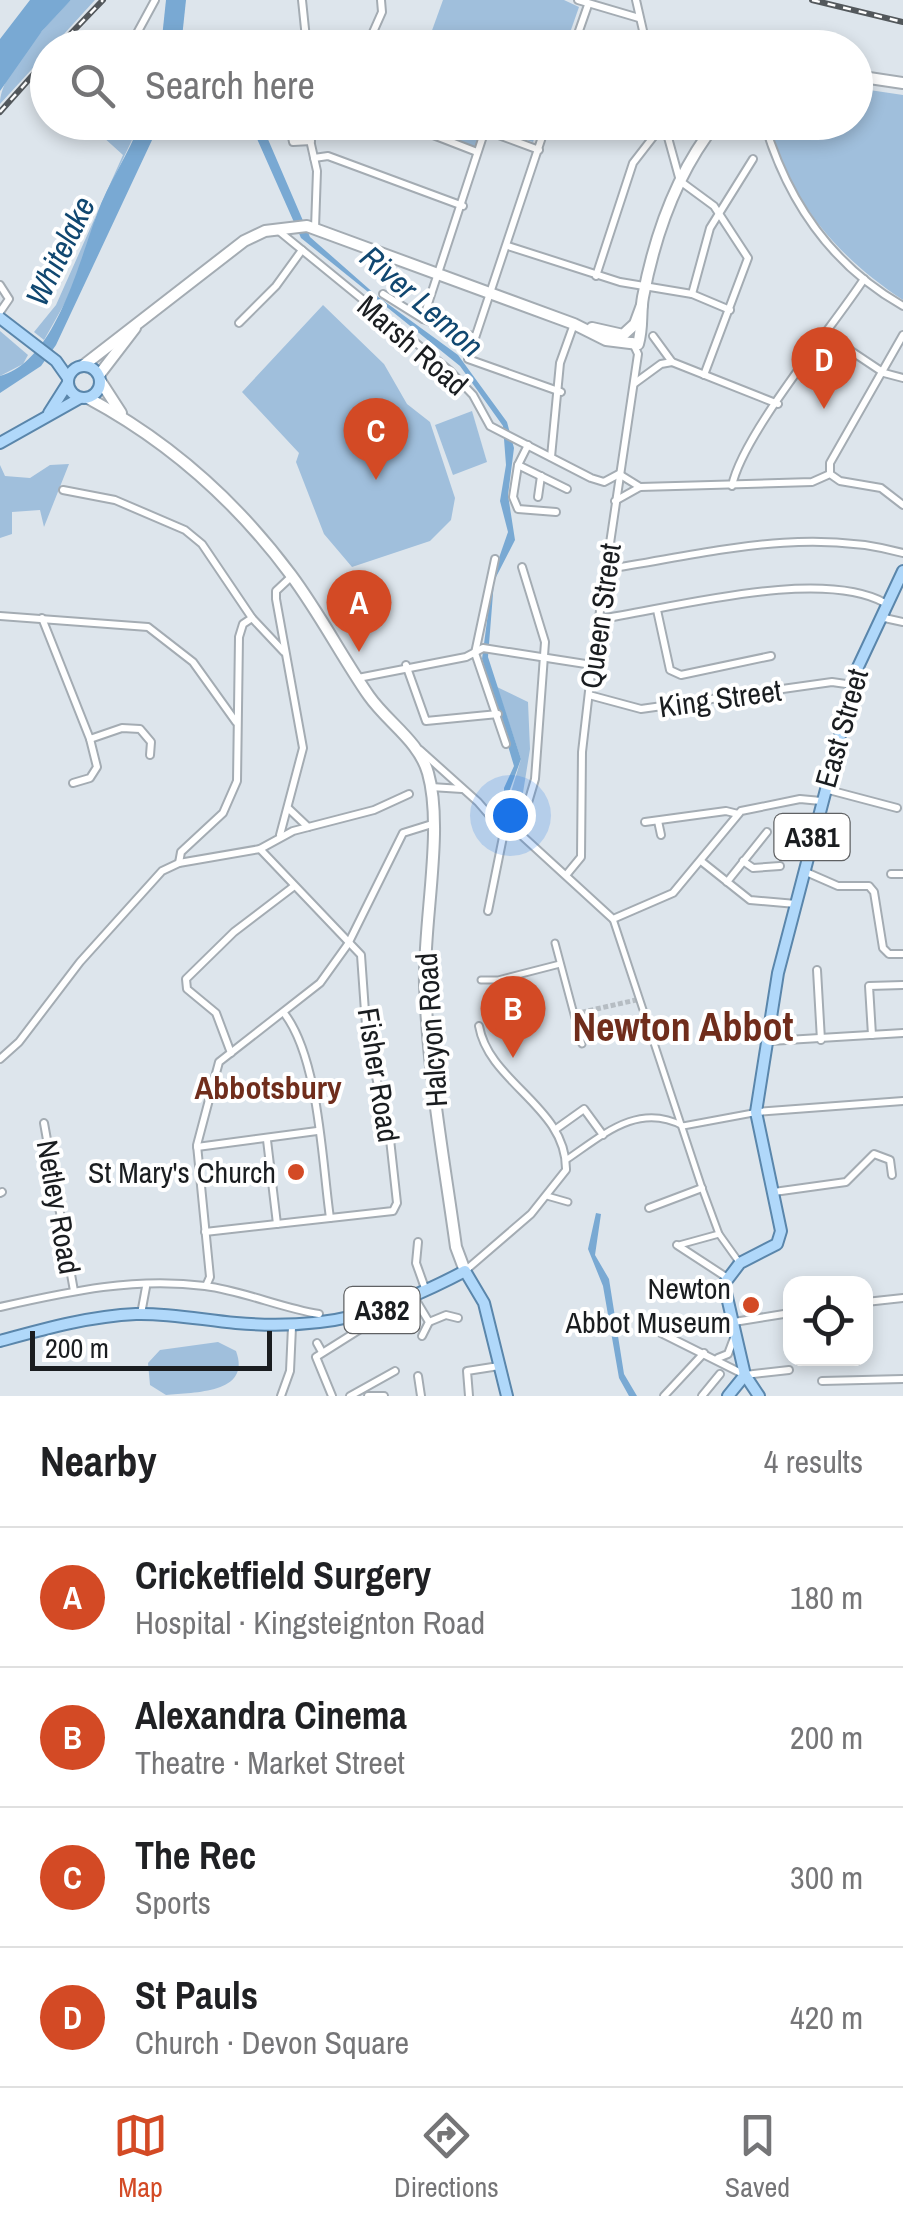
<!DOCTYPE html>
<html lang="en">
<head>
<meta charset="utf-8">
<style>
	:root { --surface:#fff; --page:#f2f2f2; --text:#202124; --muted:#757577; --line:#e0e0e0; --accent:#d34a25 }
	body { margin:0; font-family:"Archivo Narrow",sans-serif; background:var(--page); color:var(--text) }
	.controls { position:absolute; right:30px; bottom:30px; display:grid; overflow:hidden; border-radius:20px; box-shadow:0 5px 15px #0003 }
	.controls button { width:90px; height:90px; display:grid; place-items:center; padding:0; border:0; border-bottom:2px solid var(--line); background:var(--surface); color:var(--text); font:50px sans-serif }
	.scale { position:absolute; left:30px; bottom:25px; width:242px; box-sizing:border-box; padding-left:10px; border:5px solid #1a1d20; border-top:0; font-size:28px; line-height:35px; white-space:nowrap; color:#1a1d20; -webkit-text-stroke:8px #fff; paint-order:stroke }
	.you { position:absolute; left:510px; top:815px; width:35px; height:35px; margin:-25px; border:8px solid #fff; border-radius:50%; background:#1a73e8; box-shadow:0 0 0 15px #1a73e833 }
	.badge { display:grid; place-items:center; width:65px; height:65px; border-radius:50%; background:var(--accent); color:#fff; font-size:32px; font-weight:700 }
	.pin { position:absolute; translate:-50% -82px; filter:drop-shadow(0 2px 5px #0008) }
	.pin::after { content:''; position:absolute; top:52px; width:35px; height:30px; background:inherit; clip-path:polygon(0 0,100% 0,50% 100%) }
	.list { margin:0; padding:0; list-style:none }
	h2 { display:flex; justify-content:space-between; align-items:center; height:130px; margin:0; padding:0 40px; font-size:42px }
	h2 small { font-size:32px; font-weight:400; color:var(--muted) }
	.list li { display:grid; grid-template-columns:65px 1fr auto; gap:30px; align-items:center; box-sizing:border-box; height:140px; padding:0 40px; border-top:2px solid var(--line) }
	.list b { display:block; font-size:38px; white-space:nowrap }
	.list p { margin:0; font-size:32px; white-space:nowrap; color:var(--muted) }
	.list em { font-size:32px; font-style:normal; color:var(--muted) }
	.icon { flex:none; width:55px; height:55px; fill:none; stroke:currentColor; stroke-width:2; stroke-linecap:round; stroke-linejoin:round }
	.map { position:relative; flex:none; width:903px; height:1396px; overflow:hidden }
	.search { position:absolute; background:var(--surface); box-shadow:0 5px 15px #0003; left:30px; right:30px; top:30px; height:110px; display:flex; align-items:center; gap:25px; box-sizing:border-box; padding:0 35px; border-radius:55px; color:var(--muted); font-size:38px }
	.sheet { height:690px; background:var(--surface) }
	nav { display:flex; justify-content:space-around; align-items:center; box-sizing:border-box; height:140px; border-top:2px solid var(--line); background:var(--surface); font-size:28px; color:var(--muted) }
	nav a { display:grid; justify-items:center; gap:5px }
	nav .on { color:var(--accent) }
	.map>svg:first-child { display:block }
	.green { fill:#a0bfdc }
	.water { fill:#79a9d3 }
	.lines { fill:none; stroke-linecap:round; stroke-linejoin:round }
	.pedestrian-tunnel { stroke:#b6bdc3; stroke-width:5; stroke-dasharray:5 2.5; stroke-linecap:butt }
	.pedestrian-casing { stroke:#a4acb3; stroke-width:9 }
	.minor-casing { stroke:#a4acb3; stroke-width:10 }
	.secondary-casing { stroke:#a4acb3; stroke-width:14 }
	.primary-casing { stroke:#5a86ab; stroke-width:14 }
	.pedestrian { stroke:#fff; stroke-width:5 }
	.minor { stroke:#fff; stroke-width:6 }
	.secondary { stroke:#fff; stroke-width:10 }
	.primary { stroke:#b0d8fa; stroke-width:10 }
	.rail-casing { stroke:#53585c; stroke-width:6 }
	.rail { stroke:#fff; stroke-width:2.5; stroke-dasharray:8; stroke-linecap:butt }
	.poi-dot { fill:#d34a25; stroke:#fff; stroke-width:4 }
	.labels { text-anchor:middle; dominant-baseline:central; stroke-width:8; stroke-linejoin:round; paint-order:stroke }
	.shield { fill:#fff; stroke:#5f6163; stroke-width:2.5 }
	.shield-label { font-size:28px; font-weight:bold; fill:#1a1d20 }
	.street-label { font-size:30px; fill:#1a1d20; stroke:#fff }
	.poi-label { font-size:30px; fill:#1a1d20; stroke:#fff; text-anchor:end }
	.water-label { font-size:32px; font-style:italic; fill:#104770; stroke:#fff }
	.neighbourhood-label { font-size:32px; font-weight:bold; fill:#702d1c; stroke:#fff }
	.district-label { font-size:40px; font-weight:bold; fill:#702d1c; stroke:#fff }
</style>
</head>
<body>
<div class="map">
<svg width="903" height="1396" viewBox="0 0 903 1396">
	<rect width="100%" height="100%" fill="#dde5ec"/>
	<!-- green -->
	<g class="green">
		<path d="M71 0H95L0 104C0 72 49 23 71 0Z"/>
		<polygon points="443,0 564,0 579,7 565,47 426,47"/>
		<path d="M856 88 903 95V300C838 257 793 205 771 130L786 123 856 122Z"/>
		<polygon points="112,123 140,123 96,216 85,258 66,301 44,340 34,332 56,305 123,155 102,136"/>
		<polygon points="410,123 540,123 533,142 484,127 475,148"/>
		<polygon points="323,305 384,364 407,404 430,422 455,498 451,520 430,541 352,567 324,534 296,462 299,453 242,392"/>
		<polygon points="0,331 28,355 23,364 0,376"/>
		<polygon points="472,411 487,462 453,475 435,425"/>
		<polygon points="69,464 44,527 40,510 12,512 12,534 0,538 0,465 5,476 30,478 50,465"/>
		<polygon points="497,687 528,702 530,749 518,824 509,799 521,759"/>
		<path d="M218 1342 236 1351C252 1394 194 1392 166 1395L150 1385 148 1363 160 1350Z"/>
	</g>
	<!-- water -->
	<g class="water">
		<polygon points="30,0 71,0 42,31 0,91 0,39"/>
		<polygon points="166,0 186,0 181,47 161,47"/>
		<path d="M140 123H160L56 345 41 366 0 393V376C56 361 79 261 97 214 108 183 129 154 140 123Z"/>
		<polygon points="250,123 261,123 310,237 377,296 458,355 507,422 514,448 508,495 515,540 494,581 488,657 521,759 509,792 514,823 505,818 504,788 514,766 482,659 493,575 508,532 500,501 506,465 503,426 460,366 301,238"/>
		<polygon points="596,1213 601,1214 595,1255 609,1279 624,1374 637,1396 629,1396 619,1378 603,1286 588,1249"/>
	</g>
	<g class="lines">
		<!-- pedestrian-tunnel -->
		<g class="pedestrian-tunnel">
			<polyline points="574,1014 636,1000"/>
			<polyline points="575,1018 580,1040"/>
		</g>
		<!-- pedestrian casing -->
		<g class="pedestrian-casing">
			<g id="pedestrian">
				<polyline points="613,919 702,1188 719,1234 739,1262"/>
				<polyline points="555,943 575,1018"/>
				<polyline points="481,980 498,980 560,964"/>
				<polyline points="580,1040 582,1044"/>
				<polyline points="683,1126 753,1113"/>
				<path d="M566 1160C603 1135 638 1102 683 1126"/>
				<polyline points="547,1196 568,1202"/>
				<polyline points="679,1245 719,1234"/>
			</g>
		</g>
		<!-- minor casing -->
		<g class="minor-casing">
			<g id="minor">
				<polyline points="302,0 307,48"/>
				<polyline points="578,0 639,18"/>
				<polyline points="636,0 647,48"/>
				<polyline points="92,35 104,48"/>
				<polyline points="307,36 370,39 382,12 381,0"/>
				<polyline points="129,48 155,0"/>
				<polyline points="573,48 588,5"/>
				<polyline points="306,122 317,171 315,228"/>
				<polyline points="547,122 468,359 561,392"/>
				<path d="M764 122C787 200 831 265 903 306"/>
				<polyline points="410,126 477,152"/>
				<polyline points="290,128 293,142 311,141"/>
				<polyline points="314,158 328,156 463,206"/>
				<polyline points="280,232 449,370 473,395 490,426 591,478 604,482 619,474 640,487"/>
				<polyline points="508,246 620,282 692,294 730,310"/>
				<polyline points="596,276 633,163 664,123 680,181 714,206 748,258 704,375"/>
				<polyline points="0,285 9,299 0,312"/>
				<polyline points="383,294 423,319 475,337"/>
				<polyline points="692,294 710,228 753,159"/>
				<polyline points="423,319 485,130 539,150"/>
				<polyline points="239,323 276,286 302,250"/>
				<polyline points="827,335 884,373 903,378"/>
				<polyline points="653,336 672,362 778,404"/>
				<polyline points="635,383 661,364 672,362"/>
				<polyline points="528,445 518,465 567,489"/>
				<polyline points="551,457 560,363 574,324"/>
				<polyline points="518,465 513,497 518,509 556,512"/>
				<polyline points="830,474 830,463 903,335"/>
				<path d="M732 486C742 435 832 328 864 279"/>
				<polyline points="63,490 115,500 185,530 202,544 252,618 284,652"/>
				<polyline points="538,497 541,476"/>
				<polyline points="615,501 640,487 812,482 830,474 840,481 881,488 903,505"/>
				<polyline points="495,559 475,653 506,744"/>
				<path d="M607 569C706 554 804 526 903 553"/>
				<polyline points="657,610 670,670 681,675 771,656"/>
				<polyline points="0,616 148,627 193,662 236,722"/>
				<polyline points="880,617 903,622"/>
				<polyline points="42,618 90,739 122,728 140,729 151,742 150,755"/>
				<path d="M600 619C673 608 821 567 885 603"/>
				<polyline points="406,665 426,721 498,714"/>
				<polyline points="358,678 466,657 483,648 592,665"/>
				<polyline points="589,695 641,709 832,682 853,685"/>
				<polyline points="420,750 478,802 504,832 488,911"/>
				<polyline points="73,783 90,778 97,767 90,739"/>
				<polyline points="431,787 462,789"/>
				<polyline points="825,789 897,808"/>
				<polyline points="289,809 308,827"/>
				<polyline points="658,821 661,835"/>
				<polyline points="645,822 726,811 738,814"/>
				<polyline points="504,832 519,833 613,919 673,893 741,811 800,799 821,801"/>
				<polyline points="519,833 535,779 545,642 522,567"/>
				<polyline points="280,835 303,748 276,599 276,591 292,576"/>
				<polyline points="701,861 750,900 796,904"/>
				<polyline points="743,861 753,868 780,866"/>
				<polyline points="179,863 181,852 223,813 237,781 239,637 243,624 252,618"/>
				<polyline points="806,872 838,886 869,886 874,892 883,948 889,954 903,954"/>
				<polyline points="567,874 581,857 582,752 592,665 638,354 632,341"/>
				<polyline points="891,874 903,874"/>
				<polyline points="727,882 767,832"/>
				<polyline points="817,970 821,1040"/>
				<path d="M284 1013C319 1058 322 1162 330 1218"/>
				<polyline points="872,1035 869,986 903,985"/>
				<polyline points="770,1041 903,1033"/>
				<polyline points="231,1053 216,1013 187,989 186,979 234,932 293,887"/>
				<polyline points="0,1059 19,1042 80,962 162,871 179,863 260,849 293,831 374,810 409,794"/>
				<polyline points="756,1112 903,1101"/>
				<polyline points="44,1123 74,1291"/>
				<polyline points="556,1129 584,1109 603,1135"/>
				<polyline points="267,1140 277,1224"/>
				<polyline points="197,1147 317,1131"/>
				<polyline points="774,1192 846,1182 874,1154 890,1160 892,1175"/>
				<polyline points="0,1193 2,1192"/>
				<polyline points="649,1208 702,1188"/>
				<polyline points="205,1232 393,1211 397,1203 389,1130 367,1040 361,955 260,849"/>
				<polyline points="418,1242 416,1263 426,1291"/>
				<polyline points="677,1245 726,1277"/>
				<path d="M466 1270 531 1214 566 1170C567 1107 489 1083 479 1026"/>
				<polyline points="206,1286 210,1277 197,1145 219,1062 320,983 348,944 403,833 432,824"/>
				<polyline points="414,1297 429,1322 422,1336"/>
				<polyline points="866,1302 903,1298"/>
				<path d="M0 1307C71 1291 135 1277 205 1286 244 1291 281 1308 319 1314"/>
				<polyline points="141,1314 146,1287"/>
				<polyline points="429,1322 446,1315 458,1318"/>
				<polyline points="734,1322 790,1313"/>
				<polyline points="661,1333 745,1375 789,1370"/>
				<polyline points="317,1343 322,1352"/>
				<polyline points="718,1358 728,1354 734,1338"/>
				<polyline points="418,1376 421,1396"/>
				<polyline points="822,1381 903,1379"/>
				<polyline points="281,1396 290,1371 292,1327"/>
				<polyline points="332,1396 316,1357 370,1323"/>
				<polyline points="350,1396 395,1371"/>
				<polyline points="368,1396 384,1396"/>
				<polyline points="469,1396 467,1371 499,1366"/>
				<polyline points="664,1396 704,1353"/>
				<polyline points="702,1396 720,1374"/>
			</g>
		</g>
		<!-- secondary casing -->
		<g class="secondary-casing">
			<g id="secondary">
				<polyline points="856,76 903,83"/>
				<polyline points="592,328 623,335 635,324 642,305"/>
				<path d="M84 365 244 241 265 231 307 226 574 324 606 340 638 344C643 327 640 313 643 297 655 234 677 172 717 122"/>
				<polyline points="99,375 135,328"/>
				<polyline points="101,382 121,413"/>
				<path d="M88 398C170 442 236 501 291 575 320 614 342 657 369 696 388 723 419 741 428 773 444 829 423 923 425 985 428 1073 444 1160 456 1247L465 1271"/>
			</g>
		</g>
		<!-- primary casing -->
		<g class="primary-casing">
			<g id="primary">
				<polyline points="0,318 56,361 68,378"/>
				<circle cx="84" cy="382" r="16"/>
				<polyline points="49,413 68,383"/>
				<polyline points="0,443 80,398"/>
				<path d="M0 1341C44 1329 90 1316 136 1314 169 1313 203 1320 236 1323 328 1331 385 1313 465 1271L484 1303 507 1396"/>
				<polyline points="728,1396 745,1375"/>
				<polyline points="759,1396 745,1375 724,1284 740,1263 777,1244 781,1231 756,1112 778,973 858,667 903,571"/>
			</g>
		</g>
		<!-- pedestrian -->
		<use href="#pedestrian" class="pedestrian"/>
		<!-- minor -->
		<use href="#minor" class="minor"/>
		<!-- secondary -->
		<use href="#secondary" class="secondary"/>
		<!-- primary -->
		<use href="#primary" class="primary"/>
		<!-- rail casing -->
		<g class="rail-casing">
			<g id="rail">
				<polyline points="812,0 903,22"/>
				<polyline points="57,48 103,0"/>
				<polyline points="0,112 48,58"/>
			</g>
		</g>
		<!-- rail -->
		<use href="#rail" class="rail"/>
	</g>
	<!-- markers -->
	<g class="poi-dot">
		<circle cx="296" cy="1172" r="10"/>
		<circle cx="751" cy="1305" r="10"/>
	</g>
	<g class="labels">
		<!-- shield labels -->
		<g class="shield">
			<rect x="774.5" y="814" width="75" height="46" rx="8"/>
			<rect x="344.5" y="1287" width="75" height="46" rx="8"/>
		</g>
		<g class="shield-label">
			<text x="812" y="837">A381</text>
			<text x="382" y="1310">A382</text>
		</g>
		<!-- street labels -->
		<g class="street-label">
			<text transform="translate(413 345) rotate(41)">Marsh Road</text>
			<text transform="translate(600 616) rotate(-82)">Queen Street</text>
			<text transform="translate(720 698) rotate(-8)">King Street</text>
			<text transform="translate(841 728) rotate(-74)">East Street</text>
			<text transform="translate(431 1030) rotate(-94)">Halcyon Road</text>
			<text transform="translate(379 1075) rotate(81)">Fisher Road</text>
			<text transform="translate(59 1207) rotate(80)">Netley Road</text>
		</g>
		<!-- poi labels -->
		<g class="poi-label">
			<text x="276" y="1172">St Mary's Church</text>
			<text x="731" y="1288">Newton<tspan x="731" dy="34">Abbot Museum</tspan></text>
		</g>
		<!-- water labels -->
		<g class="water-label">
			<text transform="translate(60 251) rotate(-64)">Whitelake</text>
			<text transform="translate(422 301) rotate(41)">River Lemon</text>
		</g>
		<!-- neighbourhood labels -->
		<g class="neighbourhood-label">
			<text x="268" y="1087">Abbotsbury</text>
		</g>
		<!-- district labels -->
		<g class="district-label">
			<text x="683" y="1026">Newton Abbot</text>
		</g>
	</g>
</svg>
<div class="controls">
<button><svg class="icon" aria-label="locate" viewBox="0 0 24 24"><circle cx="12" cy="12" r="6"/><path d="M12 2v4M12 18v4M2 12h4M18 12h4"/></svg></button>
</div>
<div class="scale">200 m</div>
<div class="you"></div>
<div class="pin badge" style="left:359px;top:652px">A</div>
<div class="pin badge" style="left:513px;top:1058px">B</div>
<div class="pin badge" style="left:376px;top:480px">C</div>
<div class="pin badge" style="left:824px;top:409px">D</div>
<div class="search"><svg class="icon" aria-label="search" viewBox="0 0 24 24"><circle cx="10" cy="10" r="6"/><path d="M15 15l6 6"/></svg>Search here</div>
</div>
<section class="sheet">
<h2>Nearby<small>4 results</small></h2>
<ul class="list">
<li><span class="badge">A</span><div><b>Cricketfield Surgery</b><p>Hospital · Kingsteignton Road</p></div><em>180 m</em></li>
<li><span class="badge">B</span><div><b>Alexandra Cinema</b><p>Theatre · Market Street</p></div><em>200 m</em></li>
<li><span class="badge">C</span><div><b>The Rec</b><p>Sports</p></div><em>300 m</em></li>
<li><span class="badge">D</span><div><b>St Pauls</b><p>Church · Devon Square</p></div><em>420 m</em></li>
</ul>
</section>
<nav>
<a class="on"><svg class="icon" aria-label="map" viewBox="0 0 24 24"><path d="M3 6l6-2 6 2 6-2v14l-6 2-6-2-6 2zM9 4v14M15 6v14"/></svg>Map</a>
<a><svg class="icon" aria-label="directions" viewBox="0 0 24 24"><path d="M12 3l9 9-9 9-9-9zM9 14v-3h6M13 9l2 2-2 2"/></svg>Directions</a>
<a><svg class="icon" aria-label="saved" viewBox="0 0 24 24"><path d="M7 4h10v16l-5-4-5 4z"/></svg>Saved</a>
</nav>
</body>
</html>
